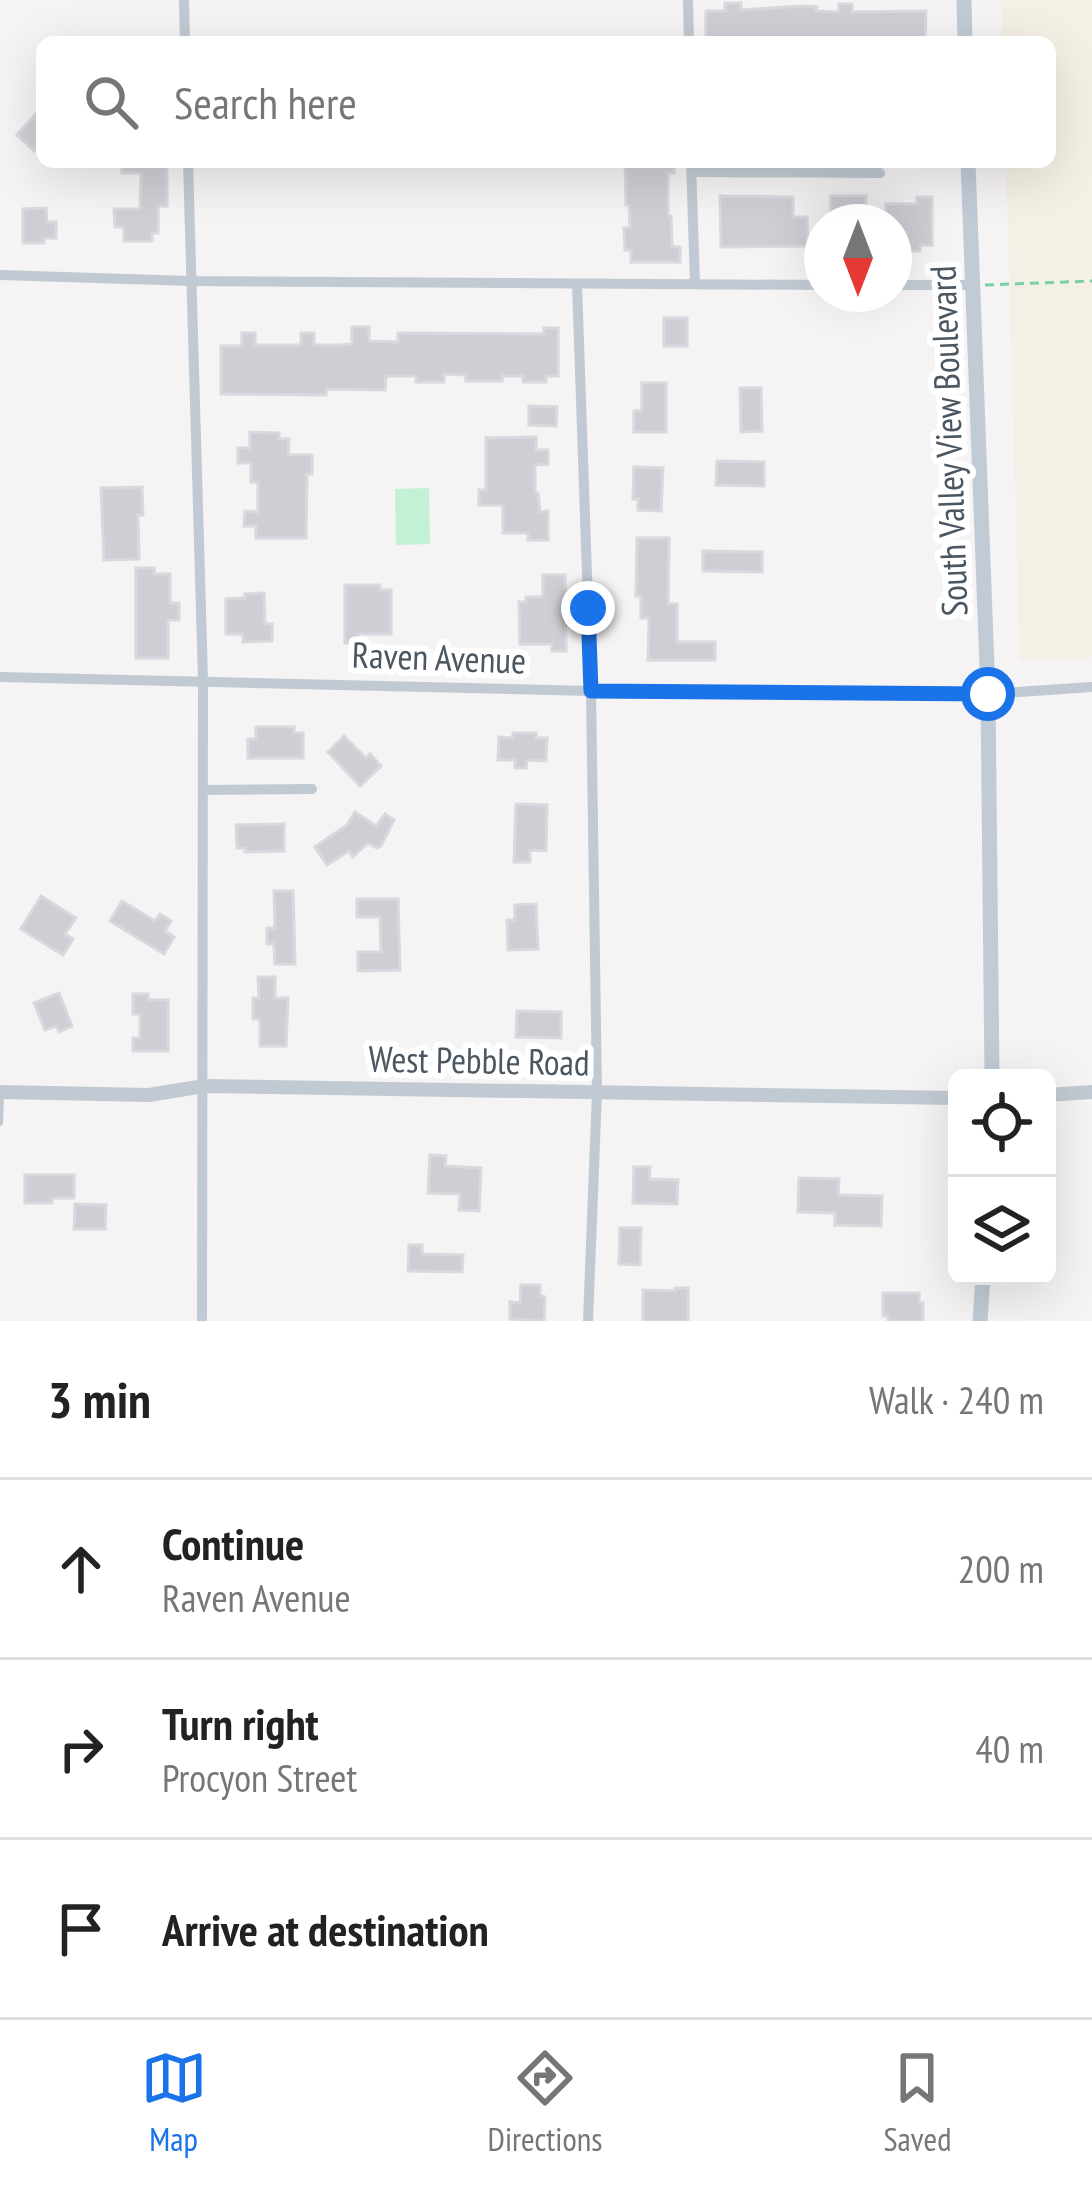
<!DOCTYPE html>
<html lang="en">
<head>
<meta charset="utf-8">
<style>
	:root { --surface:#fff; --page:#f2f2f2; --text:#222; --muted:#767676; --line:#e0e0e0; --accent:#1a73e8 }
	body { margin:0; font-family:"PT Sans Narrow",sans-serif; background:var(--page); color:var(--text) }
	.controls { position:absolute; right:36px; bottom:36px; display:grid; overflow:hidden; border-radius:18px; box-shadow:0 12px 48px #0002 }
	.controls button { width:108px; height:108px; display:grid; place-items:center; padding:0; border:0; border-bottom:3px solid var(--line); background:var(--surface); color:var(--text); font:60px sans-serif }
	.compass { position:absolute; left:804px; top:204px; width:108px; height:108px; border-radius:50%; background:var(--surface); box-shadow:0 12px 48px #0002; rotate:180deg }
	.stop { position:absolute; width:36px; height:36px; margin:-27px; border:9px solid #1a73e8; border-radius:50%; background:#fff }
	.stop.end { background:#1a73e8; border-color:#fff; box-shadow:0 3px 12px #0008 }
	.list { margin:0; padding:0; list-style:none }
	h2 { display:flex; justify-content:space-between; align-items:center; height:156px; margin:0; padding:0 48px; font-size:51px }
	h2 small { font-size:39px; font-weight:400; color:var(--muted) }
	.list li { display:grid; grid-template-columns:78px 1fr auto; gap:36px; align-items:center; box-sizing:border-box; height:180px; padding:0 48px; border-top:3px solid var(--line) }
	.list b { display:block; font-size:45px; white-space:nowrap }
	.list p { margin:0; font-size:39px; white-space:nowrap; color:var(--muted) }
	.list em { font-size:39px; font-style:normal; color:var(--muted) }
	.icon { flex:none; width:66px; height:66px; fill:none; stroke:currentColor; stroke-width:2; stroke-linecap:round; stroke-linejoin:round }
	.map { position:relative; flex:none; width:1092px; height:1321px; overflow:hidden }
	.search { position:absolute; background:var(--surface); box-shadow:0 12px 48px #0002; left:36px; right:36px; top:36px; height:132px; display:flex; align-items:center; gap:30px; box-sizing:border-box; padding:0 42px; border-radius:18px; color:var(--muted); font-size:45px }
	.sheet { height:696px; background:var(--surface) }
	nav { display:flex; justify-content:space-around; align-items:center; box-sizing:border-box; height:168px; border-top:3px solid var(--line); background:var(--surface); font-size:33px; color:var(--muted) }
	nav a { display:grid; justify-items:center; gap:6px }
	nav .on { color:var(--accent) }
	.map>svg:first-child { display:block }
	.green { fill:#c3f1d5 }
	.sand { fill:#f5f0e5 }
	.building { fill:#cdcfd5; stroke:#d7d9de; stroke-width:3 }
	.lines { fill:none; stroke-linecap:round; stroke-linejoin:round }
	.path { stroke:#7ad0a6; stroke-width:3; stroke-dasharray:9 6; stroke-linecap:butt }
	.service { stroke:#c1cad2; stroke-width:6 }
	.minor { stroke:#c1cad2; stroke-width:10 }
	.tertiary { stroke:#c1cad2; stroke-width:14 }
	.secondary { stroke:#c1cbd6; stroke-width:15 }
	.route { stroke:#1a73e8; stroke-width:15 }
	.labels { text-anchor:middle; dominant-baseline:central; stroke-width:12; stroke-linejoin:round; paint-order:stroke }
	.street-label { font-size:36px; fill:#4a5661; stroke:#fff }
</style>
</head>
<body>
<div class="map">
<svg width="1092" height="1321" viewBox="0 0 1092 1321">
	<rect width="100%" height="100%" fill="#f5f3f3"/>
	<!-- green -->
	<polygon class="green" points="429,488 430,544 396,545 395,489"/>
	<!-- sand -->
	<polygon class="sand" points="1001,0 1092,0 1092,657 1020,661 1006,162 1050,162 1050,42 1002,42"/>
	<!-- building -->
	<g class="building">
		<polygon points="725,3 741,3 741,10 801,6 817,7 816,11 839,12 839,4 852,4 852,12 926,11 925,42 706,42 706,11 725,11"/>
		<polygon points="42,107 42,152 37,147 34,151 17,135"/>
		<polygon points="122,162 167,162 167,206 158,206 158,233 152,233 152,241 124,241 124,227 115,227 114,209 140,209 141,173 122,173"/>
		<polygon points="625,162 674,162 674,173 668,173 668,216 671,216 672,247 680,247 680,262 631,262 631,250 625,250 624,228 630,228 629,205 626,205"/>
		<polygon points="720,196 793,197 793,217 807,217 808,246 721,247"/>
		<polygon points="831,196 866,196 865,222 831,222"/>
		<polygon points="917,197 932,197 932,245 920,245 920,251 897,251 897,245 894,245 894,222 886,222 886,204 917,204"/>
		<polygon points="46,208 47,222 56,222 56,238 44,238 44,243 23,243 23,209"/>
		<rect x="664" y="318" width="23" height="28"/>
		<polygon points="352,327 369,327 369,341 398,342 398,333 544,334 544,328 558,328 558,376 546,376 546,382 523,382 523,376 502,376 502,381 466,381 466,375 444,374 444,382 416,382 416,376 386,376 385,390 326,389 326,395 221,394 221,346 242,346 242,333 255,333 255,345 301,345 301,333 314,333 314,345 340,345 352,344"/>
		<polygon points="642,383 666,383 666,432 634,432 634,411 642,411"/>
		<polygon points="740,388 761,388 762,431 741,432"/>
		<polygon points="529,406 557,407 556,426 529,425"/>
		<polygon points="250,432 279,433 279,439 289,439 288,455 312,455 312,474 307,474 306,538 256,538 256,526 244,526 245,511 258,512 258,482 251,482 251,463 238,463 238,448 250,448"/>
		<polygon points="536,437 536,450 548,450 548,464 535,465 535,493 538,493 540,512 548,511 548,540 528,540 528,533 503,533 503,505 479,505 479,490 486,490 486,438"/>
		<polygon points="717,461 764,462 764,486 716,485"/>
		<polygon points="634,467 663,468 661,511 638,510 638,499 633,499"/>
		<polygon points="142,487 143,515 138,515 139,559 104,560 101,488"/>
		<polygon points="637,538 669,538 668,604 677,604 677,642 715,642 715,660 648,660 649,618 641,618 641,596 636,596"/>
		<polygon points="703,551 762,552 762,572 703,571"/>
		<polygon points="136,568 154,568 154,574 170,574 170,603 179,603 179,620 168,620 168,658 136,658"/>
		<polygon points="543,575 565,575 566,651 552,651 552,644 520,644 519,602 526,602 526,597 543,597"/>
		<polygon points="345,585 380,585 380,590 391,590 391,634 359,634 359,643 345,643"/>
		<polygon points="264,593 265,624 272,624 272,641 243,642 243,634 226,634 226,599 245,598 245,594"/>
		<polygon points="256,727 294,727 294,733 303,733 303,758 248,758 248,739 256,739"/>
		<polygon points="513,733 536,733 536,738 547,738 546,761 527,760 526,768 515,768 515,760 498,760 499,737 513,738"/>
		<polygon points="344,736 366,758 370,754 381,766 360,786 328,752"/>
		<polygon points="516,804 547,805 546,851 530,850 530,862 514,862"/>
		<polygon points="355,812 376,826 385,814 394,820 381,846 377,848 368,843 353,857 349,851 327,865 315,847 347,825"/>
		<polygon points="284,824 284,851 245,852 245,848 237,848 236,825"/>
		<polygon points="274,891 293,891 295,964 275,964 274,944 267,944 267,928 275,928"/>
		<polygon points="41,896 76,918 65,934 73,939 63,955 21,929"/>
		<polygon points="357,899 398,899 400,970 358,971 358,952 381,952 380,917 357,917"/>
		<polygon points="122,901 155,921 160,914 171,921 165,931 174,937 164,954 110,921"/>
		<polygon points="536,904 538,949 508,950 507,920 515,920 515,905"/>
		<polygon points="258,977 275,977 275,998 288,998 286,1046 260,1046 260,1019 253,1019 253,998 259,998"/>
		<polygon points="59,993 72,1026 59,1032 57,1026 45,1030 34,1003"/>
		<polygon points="133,994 148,994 148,1000 168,1000 168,1051 133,1051 133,1038 140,1038 140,1014 133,1014"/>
		<polygon points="517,1011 561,1012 561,1038 516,1037"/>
		<polygon points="430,1155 446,1156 445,1166 481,1168 479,1211 459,1210 460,1194 428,1193"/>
		<polygon points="634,1167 650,1167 649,1179 678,1180 677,1204 633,1203"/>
		<polygon points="25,1175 74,1175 74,1198 52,1198 52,1203 25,1203"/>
		<polygon points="799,1178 839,1179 838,1195 882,1196 881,1226 835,1225 835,1213 798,1212"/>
		<polygon points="75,1204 106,1205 105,1229 74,1229"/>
		<polygon points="620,1228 641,1228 640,1265 619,1264"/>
		<polygon points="409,1245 422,1245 422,1254 463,1255 462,1272 408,1271"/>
		<polygon points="521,1285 540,1285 540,1296 545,1297 544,1321 510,1319 510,1302 520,1303"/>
		<polygon points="675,1288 688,1288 688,1321 643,1321 643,1290 675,1291"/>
		<polygon points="883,1293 919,1293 919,1303 923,1303 923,1321 888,1321 888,1316 883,1316"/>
	</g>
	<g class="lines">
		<!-- path -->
		<polyline class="path" points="985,285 1092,281"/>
		<!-- service -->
		<polyline class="service" points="0,1123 1,1096"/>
		<!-- minor -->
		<g class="minor">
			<polyline points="184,0 185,42"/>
			<polyline points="688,0 689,42"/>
			<polyline points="188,162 203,680 202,1321"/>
			<polyline points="691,162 695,284"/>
			<polyline points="692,172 880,173"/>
			<polyline points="0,275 191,281 822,285"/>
			<polyline points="577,284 591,691 597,1092 588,1321"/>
			<polyline points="894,285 972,285"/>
			<polyline points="0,677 591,691 988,694 1092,687"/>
			<polyline points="204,790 312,789"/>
		</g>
		<!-- tertiary -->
		<g class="tertiary">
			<polyline points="0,1092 149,1095 204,1086 957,1098"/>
			<polyline points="1047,1095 1092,1092"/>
		</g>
		<!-- secondary -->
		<g class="secondary">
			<polyline points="964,0 965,42"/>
			<polyline points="968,162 988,694 992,1078"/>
			<polyline points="980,1321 983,1276"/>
		</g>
	</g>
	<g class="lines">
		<!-- route -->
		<polyline class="route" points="588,608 591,691 988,694"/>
	</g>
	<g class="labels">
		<!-- street labels -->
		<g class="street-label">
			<text transform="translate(948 441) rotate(-92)">South Valley View Boulevard</text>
			<text transform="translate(439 657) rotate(2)">Raven Avenue</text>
			<text transform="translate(479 1060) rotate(1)">West Pebble Road</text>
		</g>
	</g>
</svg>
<div class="controls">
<button><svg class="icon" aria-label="locate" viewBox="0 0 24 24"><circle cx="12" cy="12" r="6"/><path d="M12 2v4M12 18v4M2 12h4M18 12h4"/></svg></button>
<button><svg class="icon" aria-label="layers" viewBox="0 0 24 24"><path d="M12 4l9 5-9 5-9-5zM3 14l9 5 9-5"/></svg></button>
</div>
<svg class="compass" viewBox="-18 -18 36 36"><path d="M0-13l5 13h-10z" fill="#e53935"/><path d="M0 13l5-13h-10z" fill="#767676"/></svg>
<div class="stop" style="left:988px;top:694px"></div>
<div class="stop end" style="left:588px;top:608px"></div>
<div class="search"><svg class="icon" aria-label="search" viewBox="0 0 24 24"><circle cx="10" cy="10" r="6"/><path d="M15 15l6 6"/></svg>Search here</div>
</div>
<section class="sheet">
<h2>3 min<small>Walk · 240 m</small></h2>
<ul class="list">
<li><svg class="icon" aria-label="ahead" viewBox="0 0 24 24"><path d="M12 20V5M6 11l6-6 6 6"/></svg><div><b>Continue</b><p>Raven Avenue</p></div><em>200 m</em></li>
<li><svg class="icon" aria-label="right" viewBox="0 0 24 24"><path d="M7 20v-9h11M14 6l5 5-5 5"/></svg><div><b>Turn right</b><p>Procyon Street</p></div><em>40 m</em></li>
<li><svg class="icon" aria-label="arrive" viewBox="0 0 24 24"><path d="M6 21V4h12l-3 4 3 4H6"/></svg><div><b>Arrive at destination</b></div></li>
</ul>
</section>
<nav>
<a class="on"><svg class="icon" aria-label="map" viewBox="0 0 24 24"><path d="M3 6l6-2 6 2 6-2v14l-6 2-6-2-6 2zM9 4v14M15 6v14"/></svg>Map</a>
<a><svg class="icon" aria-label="directions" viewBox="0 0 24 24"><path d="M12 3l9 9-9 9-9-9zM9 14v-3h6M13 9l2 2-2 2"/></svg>Directions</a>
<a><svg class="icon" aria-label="saved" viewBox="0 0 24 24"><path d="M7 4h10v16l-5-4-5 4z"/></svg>Saved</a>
</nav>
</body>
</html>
